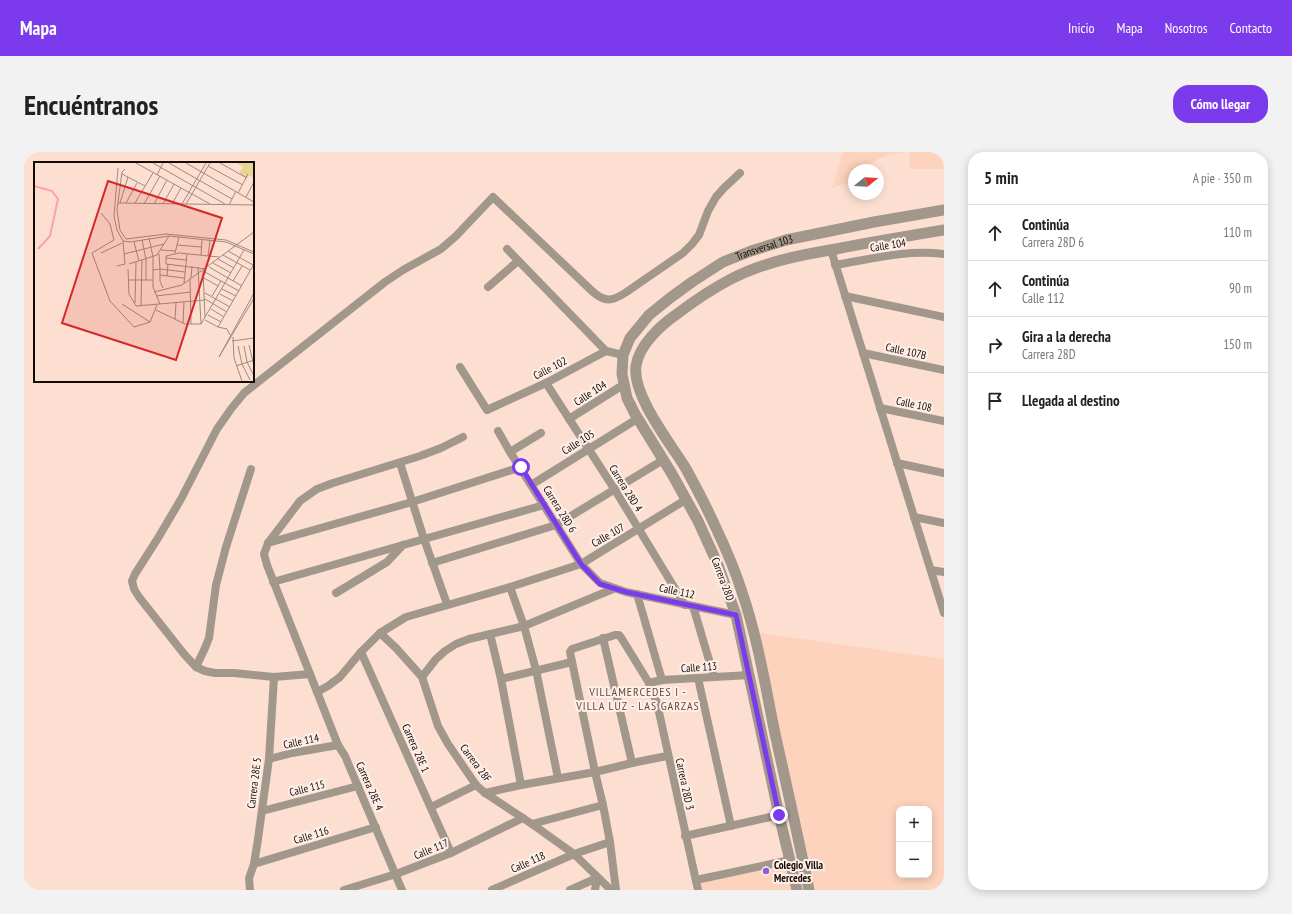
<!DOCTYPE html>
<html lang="es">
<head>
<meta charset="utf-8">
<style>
	:root { --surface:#fff; --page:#f2f2f2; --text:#222; --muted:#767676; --line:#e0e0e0; --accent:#7c3aed }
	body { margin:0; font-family:"PT Sans Narrow",sans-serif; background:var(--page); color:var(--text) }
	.controls { position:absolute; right:12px; bottom:12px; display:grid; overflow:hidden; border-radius:8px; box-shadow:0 2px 10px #0003 }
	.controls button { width:36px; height:36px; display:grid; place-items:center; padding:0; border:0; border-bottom:1px solid var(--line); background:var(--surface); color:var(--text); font:20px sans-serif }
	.compass { position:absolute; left:824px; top:12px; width:36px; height:36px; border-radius:50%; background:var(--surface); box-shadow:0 2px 10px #0003; rotate:72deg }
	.stop { position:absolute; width:12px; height:12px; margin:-9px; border:3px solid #7c3aed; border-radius:50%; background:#fff }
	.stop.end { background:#7c3aed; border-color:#fff; box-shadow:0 1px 4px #0008 }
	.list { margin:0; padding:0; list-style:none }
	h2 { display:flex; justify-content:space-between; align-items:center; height:52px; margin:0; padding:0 16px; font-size:17px }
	h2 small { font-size:13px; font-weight:400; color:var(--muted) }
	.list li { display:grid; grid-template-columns:26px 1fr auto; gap:12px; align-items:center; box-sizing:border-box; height:56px; padding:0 16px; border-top:1px solid var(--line) }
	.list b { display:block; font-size:15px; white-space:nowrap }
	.list p { margin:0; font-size:13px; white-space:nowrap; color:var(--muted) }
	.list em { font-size:13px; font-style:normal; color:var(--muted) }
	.icon { flex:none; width:22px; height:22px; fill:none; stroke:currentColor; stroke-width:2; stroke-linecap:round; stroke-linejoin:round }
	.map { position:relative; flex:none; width:920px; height:738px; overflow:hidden; border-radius:16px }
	header { display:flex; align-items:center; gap:24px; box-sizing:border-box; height:56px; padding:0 20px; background:var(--accent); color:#fff }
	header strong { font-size:19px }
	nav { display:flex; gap:22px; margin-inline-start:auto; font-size:14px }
	.intro { display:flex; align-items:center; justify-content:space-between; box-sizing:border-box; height:96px; padding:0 24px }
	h1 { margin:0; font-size:28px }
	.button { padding:10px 18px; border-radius:16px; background:var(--accent); color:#fff; font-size:14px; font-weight:700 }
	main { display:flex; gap:24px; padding:0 24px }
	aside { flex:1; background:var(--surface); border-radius:16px; box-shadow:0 2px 10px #0003 }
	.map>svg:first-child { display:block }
	.built { fill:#fdd3bd; fill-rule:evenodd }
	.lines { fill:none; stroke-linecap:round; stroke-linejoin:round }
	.minor { stroke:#a2978b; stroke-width:8 }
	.tertiary { stroke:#a2978b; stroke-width:11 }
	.route { stroke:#7c3aed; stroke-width:5 }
	.poi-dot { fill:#905ed8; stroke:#fef0e9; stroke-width:1.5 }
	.labels { text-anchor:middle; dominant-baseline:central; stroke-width:4; stroke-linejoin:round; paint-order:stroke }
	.street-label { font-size:11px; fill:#160a05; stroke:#fef0e9 }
	.poi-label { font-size:11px; font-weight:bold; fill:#160a05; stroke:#fef0e9; text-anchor:start }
	.neighbourhood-label { font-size:12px; letter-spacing:1px; fill:#66493a; stroke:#fef0e9 }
	.inset-river { fill:none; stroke:#fd9fb5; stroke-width:2 }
	.inset-road { fill:none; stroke:#a08a7f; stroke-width:1 }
	.view { fill:#d62828; fill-opacity:0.15; stroke:#d62828; stroke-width:2 }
	.inset-edge { fill:none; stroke:#160a05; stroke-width:2 }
</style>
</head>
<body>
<header>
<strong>Mapa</strong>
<nav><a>Inicio</a><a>Mapa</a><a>Nosotros</a><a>Contacto</a></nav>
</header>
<div class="intro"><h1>Encuéntranos</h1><a class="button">Cómo llegar</a></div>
<main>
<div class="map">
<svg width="920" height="738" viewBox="0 0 920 738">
	<rect width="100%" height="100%" fill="#fcdfd1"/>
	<!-- built -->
	<g class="built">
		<polygon points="819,0 882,0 866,3 853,7 839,18 830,18 830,26 821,32 808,36"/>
		<polygon points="885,0 920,0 920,17 885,17 886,6"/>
		<path d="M729 480 920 507V738H785ZM875 657H905V723H875Z"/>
		<polygon points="766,708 773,738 674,738 672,728"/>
	</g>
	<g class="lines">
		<!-- minor -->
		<g class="minor">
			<polyline points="483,97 582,199"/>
			<polyline points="807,98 920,461"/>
			<path d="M811 113C847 107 884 97 920 102"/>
			<polyline points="464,135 494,109"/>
			<polyline points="821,144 920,165"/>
			<polyline points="839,201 920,218"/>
			<polyline points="436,215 463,258 522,231 582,199 599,203"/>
			<polyline points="522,231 591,338 661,453"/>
			<polyline points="856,256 920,269"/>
			<polyline points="545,267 599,233"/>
			<polyline points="474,279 486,300 557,412 576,431 602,440 712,463"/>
			<polyline points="486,300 517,281"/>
			<polyline points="376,311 400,387 423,452"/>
			<polyline points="873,311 920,321"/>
			<polyline points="227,317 202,395 192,433 185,486 181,496 172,515 181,519 191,521 210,521 250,525 286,522"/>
			<polyline points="507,333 613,267"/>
			<polyline points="890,365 920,371"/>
			<polyline points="244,391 388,350 497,315"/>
			<polyline points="408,411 532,373 639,308"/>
			<polyline points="907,418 920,420"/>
			<polyline points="249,430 520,353"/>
			<polyline points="486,435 500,474 589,437"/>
			<polyline points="312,441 363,410 379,393"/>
			<polyline points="613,442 638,528"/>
			<polyline points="669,454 690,525"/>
			<polyline points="356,481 372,496 398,525 414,574 424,592 452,633 461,641 508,672 550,702 587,738"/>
			<polyline points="466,482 477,527 497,633"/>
			<polyline points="579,486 608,611"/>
			<polyline points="337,500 427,701"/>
			<path d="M172 515 160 502 115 445 110 437 108 429 111 422 134 386 157 347 193 277 207 257 220 241 361 130 379 118 417 97 432 84 469 45 568 139C580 150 587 150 601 141L659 101 668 92 675 83 684 59 692 45 700 36 716 21"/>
			<polyline points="398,525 412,507 421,499 432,492 445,487 500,474 512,518 534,626"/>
			<polyline points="674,526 707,674"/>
			<polyline points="477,527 548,510"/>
			<polyline points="625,531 638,528 726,523"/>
			<polyline points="293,540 304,534 316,525 337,500 356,481 382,465 486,435 557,412 663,347"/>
			<polyline points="245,607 268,601 314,593"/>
			<polyline points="461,641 497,633 571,620 608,611 643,604"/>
			<polyline points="407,655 452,633"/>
			<polyline points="238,659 334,634"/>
			<polyline points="508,672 579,653"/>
			<polyline points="661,684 755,663"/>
			<polyline points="230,712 352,675"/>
			<polyline points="672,728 766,708"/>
			<polyline points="226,738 225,726 230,712 234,687 245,607 250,525"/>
			<polyline points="320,738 372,722 427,701 499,666"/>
			<polyline points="378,738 321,604 314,593 243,413 240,402 244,391 276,349 293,337 309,331 396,304 417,296 439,285"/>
			<polyline points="468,738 550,702 586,690"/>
			<polyline points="546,738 573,726"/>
			<polyline points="571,738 573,726"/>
			<polyline points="592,738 586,690 579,653 571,620 546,500 548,497 591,483 595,483 598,487 625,531 633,551 674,738"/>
		</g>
		<!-- tertiary -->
		<g class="tertiary">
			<path id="s1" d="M773 738 755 663 712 463 694 413 674 369 648 322 611 262 603 246 598 222 599 203 606 186 625 163 646 146 668 130 699 110 727 99 762 88 850 70 920 58"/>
			<path d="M785 738C774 684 762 631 750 577 741 531 733 484 718 440 711 418 702 397 692 376 683 356 672 335 661 315 646 291 608 243 612 214 615 193 637 173 653 162 670 149 688 137 707 127 740 110 776 103 812 97 848 90 884 84 920 78"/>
		</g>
	</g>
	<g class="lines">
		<!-- route -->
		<polyline class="route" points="497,315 557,412 576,432 602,440 712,463 755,663"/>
	</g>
	<!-- markers -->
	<circle class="poi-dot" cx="742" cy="719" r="4"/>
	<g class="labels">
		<!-- street labels -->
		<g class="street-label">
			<text transform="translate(864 93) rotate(-9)">Calle 104</text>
			<text stroke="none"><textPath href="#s1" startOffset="752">Transversal 103</textPath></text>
			<text transform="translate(882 199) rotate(12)">Calle 107B</text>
			<text transform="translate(526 216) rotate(-27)">Calle 102</text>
			<text transform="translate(566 241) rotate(-33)">Calle 104</text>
			<text transform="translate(890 252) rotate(12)">Calle 108</text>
			<text transform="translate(554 290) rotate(-32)">Calle 105</text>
			<text transform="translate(602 336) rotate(58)">Carrera 28D 4</text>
			<text transform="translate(536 357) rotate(58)">Carrera 28D 6</text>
			<text transform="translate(584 383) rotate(-30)">Calle 107</text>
			<text transform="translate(699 427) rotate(69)">Carrera 28D</text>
			<text transform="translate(653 439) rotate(12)">Calle 112</text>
			<text transform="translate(675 515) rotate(-4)">Calle 113</text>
			<text transform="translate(277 589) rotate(-12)">Calle 114</text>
			<text transform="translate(392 596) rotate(66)">Carrera 28E 1</text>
			<text transform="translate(452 611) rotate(53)">Carrera 28F</text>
			<text transform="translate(230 631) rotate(-83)">Carrera 28E 5</text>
			<text transform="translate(661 632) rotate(78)">Carrera 28D 3</text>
			<text transform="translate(346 634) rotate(66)">Carrera 28E 4</text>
			<text transform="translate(283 636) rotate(-14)">Calle 115</text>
			<text transform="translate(287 683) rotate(-17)">Calle 116</text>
			<text transform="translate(407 697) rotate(-22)">Calle 117</text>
			<text transform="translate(504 710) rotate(-24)">Calle 118</text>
		</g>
		<!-- poi labels -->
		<g class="poi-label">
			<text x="750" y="713">Colegio Villa<tspan x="750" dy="13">Mercedes</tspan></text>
		</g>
		<!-- neighbourhood labels -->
		<g class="neighbourhood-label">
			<text x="614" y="539">VILLAMERCEDES I -<tspan x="614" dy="14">VILLA LUZ - LAS GARZAS</tspan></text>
		</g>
	</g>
	<!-- overview -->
	<g transform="translate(10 10)">
		<rect width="220" height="220" fill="#fcdfd1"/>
		<path d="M202 1H220V16L215 13 213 16 205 12 209 5Z" fill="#ead495"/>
		<path class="inset-river" d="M0 24 18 29 24 37 16 74 4 87"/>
		<path class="inset-road" d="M102 1 176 42M119 1 191 42M135 1 198 37M152 1 220 40M186 1 213 16M174 4 209 23M84 6 80 54 83 68 89 79M91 7 88 10 83 48 86 68 92 77 132 72 192 78 220 90M88 12 111 24M123 13 129 1M204 31 214 12M212 35 220 20M84 41 220 43M86 41 94 15M92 41 103 21M101 41 119 11M110 42 126 14M120 42 133 18M129 42 140 22M138 42 147 26M148 42 172 1M152 42 176 1M195 43 202 29M67 51 76 62 80 78 58 91 76 139 100 165 116 160M115 76 119 95V125L126 142M108 78 112 97V118M89 79 96 80 135 74 192 80 220 92M100 80 105 99M143 83 167 85M127 88 141 89M194 89 219 103M67 91 88 81M141 91 145 75M90 92 130 82M167 93 168 78M189 93 216 108M174 94 176 78M132 96 153 98M184 97 200 106M179 101 197 111M95 102 123 93 135 74M83 104 91 102 89 79M164 105 167 162M175 105 208 124M94 107 95 132 102 144 171 138M172 107 132 102V94L145 91 185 95M119 108 126 107 125 92M169 109 171 155M169 109 205 129M126 113 150 116M133 114 134 102M157 116 158 104M170 116 184 124M156 117 157 162M95 118H119M199 119 208 104M150 121 153 92M129 126 126 119V107L151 110M188 127 202 134M120 130 148 123 220 70M171 131 196 145M220 131 185 195 220 136M186 132 199 139M122 134 157 130M178 134 187 119M171 137 193 150M101 141 102 100M88 142 116 160 123 143M107 144 108 98M177 147 190 155M122 148 151 162H167L210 88M174 153 187 160M141 157 142 141M171 158 184 165M149 161 150 140M196 173 193 167 184 165 220 102M199 175 200 196 208 219M198 179 220 176M215 183 220 204M204 184 208 202 216 218M210 184 213 200 220 214M202 204 220 198"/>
		<path class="view" d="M74 19 188 56 142 198 28 161Z"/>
		<rect width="220" height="220" class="inset-edge"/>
	</g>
</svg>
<div class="controls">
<button>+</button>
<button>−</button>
</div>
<svg class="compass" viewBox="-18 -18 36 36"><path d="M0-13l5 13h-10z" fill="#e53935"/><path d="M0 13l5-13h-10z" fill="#767676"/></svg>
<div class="stop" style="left:497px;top:315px"></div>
<div class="stop end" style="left:755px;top:663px"></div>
</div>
<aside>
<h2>5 min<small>A pie · 350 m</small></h2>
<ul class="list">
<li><svg class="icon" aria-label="ahead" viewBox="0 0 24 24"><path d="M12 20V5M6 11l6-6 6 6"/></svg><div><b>Continúa</b><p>Carrera 28D 6</p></div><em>110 m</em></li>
<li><svg class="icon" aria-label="ahead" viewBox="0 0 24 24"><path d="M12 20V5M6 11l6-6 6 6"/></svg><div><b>Continúa</b><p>Calle 112</p></div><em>90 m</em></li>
<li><svg class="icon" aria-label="right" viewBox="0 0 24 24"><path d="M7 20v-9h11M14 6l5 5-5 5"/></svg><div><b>Gira a la derecha</b><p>Carrera 28D</p></div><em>150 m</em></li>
<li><svg class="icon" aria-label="arrive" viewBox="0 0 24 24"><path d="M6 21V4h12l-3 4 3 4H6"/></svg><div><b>Llegada al destino</b></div></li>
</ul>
</aside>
</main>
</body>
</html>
